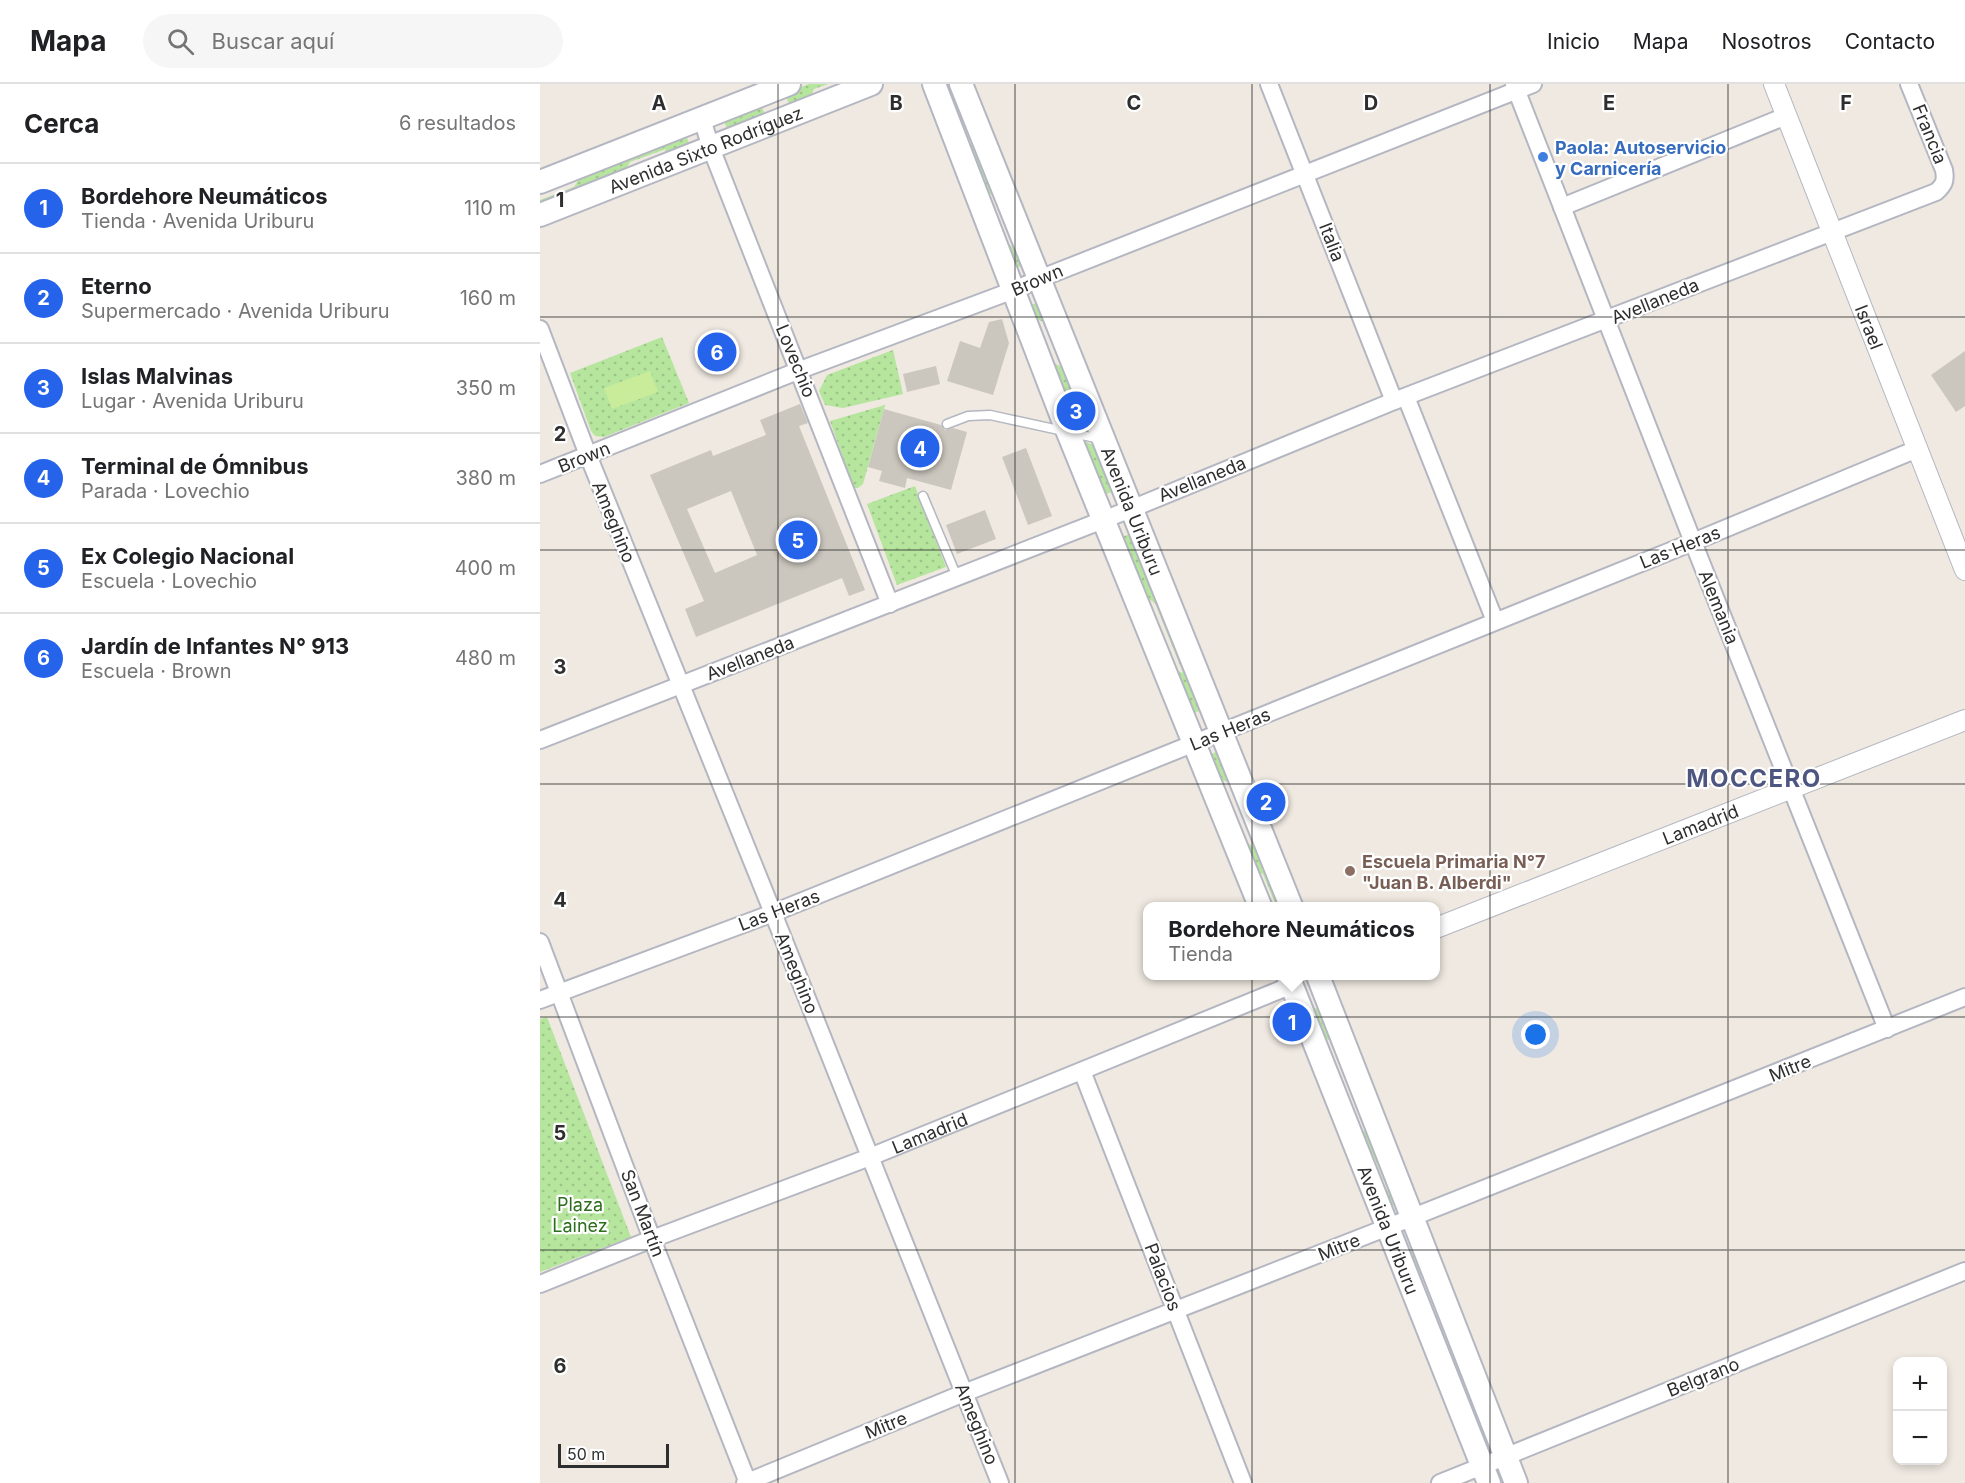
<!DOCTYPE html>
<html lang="es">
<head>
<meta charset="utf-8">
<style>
	:root { --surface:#fff; --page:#f6f6f6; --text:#202124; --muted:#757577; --line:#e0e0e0; --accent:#2563eb }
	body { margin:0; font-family:Inter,sans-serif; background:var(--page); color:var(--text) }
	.controls { position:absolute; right:18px; bottom:18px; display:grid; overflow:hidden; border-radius:12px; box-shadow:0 3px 9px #0003 }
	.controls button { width:54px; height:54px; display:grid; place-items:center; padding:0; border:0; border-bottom:2px solid var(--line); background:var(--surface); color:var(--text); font:30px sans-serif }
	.scale { position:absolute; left:18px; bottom:15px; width:111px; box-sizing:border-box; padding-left:6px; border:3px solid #2e2e2e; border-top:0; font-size:16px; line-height:21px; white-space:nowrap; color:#2e2e2e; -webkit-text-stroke:4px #fff; paint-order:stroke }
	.you { position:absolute; left:996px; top:951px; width:21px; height:21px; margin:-15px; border:4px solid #fff; border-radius:50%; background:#1a73e8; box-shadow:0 0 0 9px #1a73e833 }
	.badge { display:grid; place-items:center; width:39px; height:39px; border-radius:50%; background:var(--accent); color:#fff; font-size:20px; font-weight:700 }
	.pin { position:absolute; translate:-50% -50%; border:3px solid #fff; box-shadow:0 2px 6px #0006 }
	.popup { position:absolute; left:603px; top:818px; width:297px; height:78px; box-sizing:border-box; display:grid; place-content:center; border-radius:12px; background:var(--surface); filter:drop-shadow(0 2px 4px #0005); font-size:20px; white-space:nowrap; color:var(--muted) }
	.popup b { font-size:22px; color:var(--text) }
	.popup::after { content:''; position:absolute; left:50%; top:100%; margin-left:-12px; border:12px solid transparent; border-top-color:var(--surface) }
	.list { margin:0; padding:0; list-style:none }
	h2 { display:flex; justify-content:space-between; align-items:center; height:78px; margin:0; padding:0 24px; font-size:26px }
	h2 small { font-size:20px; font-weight:400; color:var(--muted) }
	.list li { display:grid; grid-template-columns:39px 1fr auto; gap:18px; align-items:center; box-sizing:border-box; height:90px; padding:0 24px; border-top:2px solid var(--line) }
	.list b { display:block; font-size:22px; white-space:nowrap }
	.list p { margin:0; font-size:20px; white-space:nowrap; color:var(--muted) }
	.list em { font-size:20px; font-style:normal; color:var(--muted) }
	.icon { flex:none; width:33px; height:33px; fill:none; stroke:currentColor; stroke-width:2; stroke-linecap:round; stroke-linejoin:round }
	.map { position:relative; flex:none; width:1425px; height:1399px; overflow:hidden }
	header { display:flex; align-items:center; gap:36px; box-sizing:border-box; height:84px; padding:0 30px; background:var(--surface); border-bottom:2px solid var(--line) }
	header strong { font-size:28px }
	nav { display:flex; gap:33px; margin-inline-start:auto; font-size:21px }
	.search { width:420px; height:54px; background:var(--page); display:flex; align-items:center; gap:15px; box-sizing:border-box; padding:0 21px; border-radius:33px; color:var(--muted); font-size:22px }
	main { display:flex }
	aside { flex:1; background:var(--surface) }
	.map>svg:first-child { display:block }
	.green { fill:url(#green-dots) }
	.pitch { fill:#c9ec9a }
	.building { fill:#cbc7bf; fill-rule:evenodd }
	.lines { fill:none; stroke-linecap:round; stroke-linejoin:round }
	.service-casing { stroke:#b4b7c1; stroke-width:11 }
	.minor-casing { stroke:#b4b7c1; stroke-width:20 }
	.tertiary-casing { stroke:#b4b7c1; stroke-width:22 }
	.secondary-casing { stroke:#b4b7c1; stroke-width:26 }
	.service { stroke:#fff; stroke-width:8 }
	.minor { stroke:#fff; stroke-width:16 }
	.tertiary { stroke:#fff; stroke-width:20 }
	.secondary { stroke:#fff; stroke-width:22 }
	.grid { fill:none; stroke:#2e2e2e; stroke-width:1.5; stroke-opacity:0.55 }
	.shop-dot { fill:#3f7fe0; stroke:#fff; stroke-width:2 }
	.education-dot { fill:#8d6e63; stroke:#fff; stroke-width:2 }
	.labels { text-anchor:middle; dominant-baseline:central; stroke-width:4.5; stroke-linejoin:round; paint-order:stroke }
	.street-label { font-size:18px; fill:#2e2e2e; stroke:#fff }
	.shop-label { font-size:18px; font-weight:bold; fill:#366cbe; stroke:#fff; text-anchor:start }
	.education-label { font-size:18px; font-weight:bold; fill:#785e54; stroke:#fff; text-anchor:start }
	.park-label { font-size:18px; fill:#2c6e1b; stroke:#fff }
	.district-label { font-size:24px; font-weight:bold; letter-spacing:1.5px; fill:#4d5680; stroke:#fff }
	.grid-label { font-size:20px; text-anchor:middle; font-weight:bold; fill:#2e2e2e; stroke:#fff; stroke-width:4.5; stroke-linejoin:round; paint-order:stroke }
</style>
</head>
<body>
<header>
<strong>Mapa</strong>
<div class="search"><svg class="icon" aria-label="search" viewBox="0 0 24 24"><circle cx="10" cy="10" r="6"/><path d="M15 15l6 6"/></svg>Buscar aquí</div>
<nav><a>Inicio</a><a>Mapa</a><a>Nosotros</a><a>Contacto</a></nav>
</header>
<main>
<aside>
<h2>Cerca<small>6 resultados</small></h2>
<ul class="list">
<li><span class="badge">1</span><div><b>Bordehore Neumáticos</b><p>Tienda · Avenida Uriburu</p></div><em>110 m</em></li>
<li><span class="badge">2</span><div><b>Eterno</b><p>Supermercado · Avenida Uriburu</p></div><em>160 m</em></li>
<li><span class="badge">3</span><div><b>Islas Malvinas</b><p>Lugar · Avenida Uriburu</p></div><em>350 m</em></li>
<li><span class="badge">4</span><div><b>Terminal de Ómnibus</b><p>Parada · Lovechio</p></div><em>380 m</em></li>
<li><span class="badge">5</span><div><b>Ex Colegio Nacional</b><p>Escuela · Lovechio</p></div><em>400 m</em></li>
<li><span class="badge">6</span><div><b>Jardín de Infantes N° 913</b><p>Escuela · Brown</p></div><em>480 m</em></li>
</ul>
</aside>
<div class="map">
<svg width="1425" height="1399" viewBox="0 0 1425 1399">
	<defs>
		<pattern id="green-dots" width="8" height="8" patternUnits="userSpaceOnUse" patternTransform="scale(1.5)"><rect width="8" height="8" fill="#b6e59e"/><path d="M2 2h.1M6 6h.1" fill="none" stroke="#9dc588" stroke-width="1.8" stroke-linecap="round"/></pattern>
	</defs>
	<rect width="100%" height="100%" fill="#efe9e1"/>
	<!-- green -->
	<g class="green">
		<polygon points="269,0 288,0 274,5 267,19 251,26 245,9"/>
		<polygon points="401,0 415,0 421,16 407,10 426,59 441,65 486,181 472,185 461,157 476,164 455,113 440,103"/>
		<polygon points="220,19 227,35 189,50 183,34"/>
		<polygon points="145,48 151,65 121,77 126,65 90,78 82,92 0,125 0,116 34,103 43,89"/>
		<polygon points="501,218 510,240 496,235 514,279 528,286 550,342 532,336 487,222"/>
		<polygon points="122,253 149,319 64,353 55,352 51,347 30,289"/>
		<polygon points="353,266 363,310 303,324 285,321 279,307 287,291"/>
		<polygon points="345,321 323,400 318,404 314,404 290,337"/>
		<polygon points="540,355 559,364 576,407 562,411"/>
		<polygon points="375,402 406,483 357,501 327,420"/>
		<polygon points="592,449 662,626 649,631 631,584 643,589 615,519 602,511 579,454"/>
		<polygon points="679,667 691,699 679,695 704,758 717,764 740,822 736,822 723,790 710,785 666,672"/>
		<polygon points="780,923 793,957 782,954 816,1044 829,1049 857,1120 845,1124 836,1102 848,1106 832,1069 822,1066 767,927"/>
		<polygon points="7,933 91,1153 0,1188 0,935"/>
		<polygon points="875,1165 926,1294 914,1290 934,1341 946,1345 950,1355 938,1359 905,1275 915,1278 882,1192 869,1186 863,1169"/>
	</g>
	<!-- pitch -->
	<polygon class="pitch" points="110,287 118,308 72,325 64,304"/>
	<!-- building -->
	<g class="building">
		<polygon points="462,235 469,259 453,311 407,297 420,257 440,264 449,238"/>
		<polygon points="1425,267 1425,322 1416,328 1391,291"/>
		<polygon points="396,282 400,300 367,308 363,290"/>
		<path d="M260 320 268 339 259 342 325 506 309 512 302 494 156 553 145 525 164 517 110 391 171 366 173 372 226 351 220 336ZM191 407 217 471 175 489 147 425Z"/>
		<polygon points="344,325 401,341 405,346 413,344 427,348 411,406 367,394 365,404 339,397 342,387 328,383"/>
		<polygon points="486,364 512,432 488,441 462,373"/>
		<polygon points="445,426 456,455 417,470 406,441"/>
	</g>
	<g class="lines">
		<!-- service casing -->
		<g class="service-casing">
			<g id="service">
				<polyline points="407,340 428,332 450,331 560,355"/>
				<polyline points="383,412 417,493"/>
			</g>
		</g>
		<!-- minor casing -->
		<g class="minor-casing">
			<g id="minor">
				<polyline points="729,0 854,317"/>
				<polyline points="974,0 1153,458 1347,945"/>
				<polyline points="162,35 171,64 350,520"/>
				<polyline points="1022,123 1246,32"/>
				<polyline points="0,245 48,371 233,829 460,1399"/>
				<polyline points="866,313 955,537"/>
				<polyline points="0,390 260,286 474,206 499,195 993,0"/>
				<path d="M0 656 591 425 854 317 1396 108C1404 101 1406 97 1404 86L1369 0"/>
				<polyline points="0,858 112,1155 208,1399"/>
				<polyline points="0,916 233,829 1153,458 1377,365"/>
				<polyline points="542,987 703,1399"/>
				<path id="s1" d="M0 1200 112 1155 330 1073 752 901"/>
				<polyline points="205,1399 424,1309 848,1143 1425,913"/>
				<polyline points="900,1399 1425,1187"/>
			</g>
		</g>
		<!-- tertiary casing -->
		<g class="tertiary-casing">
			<g id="tertiary">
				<path id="s2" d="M1234 0 1425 486"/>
				<path id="s3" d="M896 844 1425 636"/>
			</g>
		</g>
		<!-- secondary casing -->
		<g class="secondary-casing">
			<g id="secondary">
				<polyline points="394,0 527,346 720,822"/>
				<path id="s4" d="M421 0 751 822"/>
				<polyline points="0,98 249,0"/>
				<path id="s5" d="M0 131 331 0"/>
				<path id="s6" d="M748 892 949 1399"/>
				<polyline points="778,892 976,1399"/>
			</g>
		</g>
		<!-- service -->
		<use href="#service" class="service"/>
		<!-- minor -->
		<use href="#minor" class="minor"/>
		<!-- tertiary -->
		<use href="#tertiary" class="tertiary"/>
		<!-- secondary -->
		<use href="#secondary" class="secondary"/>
	</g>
	<!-- grid -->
	<path class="grid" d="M238 0V1399M475 0V1399M712 0V1399M950 0V1399M1188 0V1399M0 233H1425M0 466H1425M0 700H1425M0 933H1425M0 1166H1425"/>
	<!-- markers -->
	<circle class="shop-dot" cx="1003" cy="73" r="6"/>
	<circle class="education-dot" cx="810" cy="787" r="6"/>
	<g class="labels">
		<!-- street labels -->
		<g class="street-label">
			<text transform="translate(1390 50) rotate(68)">Francia</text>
			<text stroke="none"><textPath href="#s5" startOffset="178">Avenida Sixto Rodríguez</textPath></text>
			<text transform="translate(792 158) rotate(69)">Italia</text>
			<text transform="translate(497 196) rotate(-23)">Brown</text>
			<text transform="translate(1115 217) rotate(-22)">Avellaneda</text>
			<text stroke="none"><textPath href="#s2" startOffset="261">Israel</textPath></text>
			<text transform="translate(256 277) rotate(68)">Lovechio</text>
			<text transform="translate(44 373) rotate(-22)">Brown</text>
			<text transform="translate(662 395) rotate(-22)">Avellaneda</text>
			<text stroke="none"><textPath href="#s4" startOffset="460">Avenida Uriburu</textPath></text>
			<text transform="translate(74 438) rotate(68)">Ameghino</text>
			<text transform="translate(1140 463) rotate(-22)">Las Heras</text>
			<text transform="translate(1179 523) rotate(68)">Alemania</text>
			<text transform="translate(210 574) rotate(-21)">Avellaneda</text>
			<text transform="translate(690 645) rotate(-22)">Las Heras</text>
			<text stroke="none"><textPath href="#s3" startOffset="284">Lamadrid</textPath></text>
			<text transform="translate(239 826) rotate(-21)">Las Heras</text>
			<text transform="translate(257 889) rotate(68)">Ameghino</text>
			<text transform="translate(1250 984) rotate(-22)">Mitre</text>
			<text stroke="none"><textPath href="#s1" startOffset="418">Lamadrid</textPath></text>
			<text transform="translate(103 1129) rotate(69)">San Martín</text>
			<text stroke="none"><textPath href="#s6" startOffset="273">Avenida Uriburu</textPath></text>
			<text transform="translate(799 1163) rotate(-22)">Mitre</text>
			<text transform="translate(623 1193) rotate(69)">Palacios</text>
			<text transform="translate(1163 1293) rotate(-22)">Belgrano</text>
			<text transform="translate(437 1340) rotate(68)">Ameghino</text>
			<text transform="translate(346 1341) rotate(-22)">Mitre</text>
		</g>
		<!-- shop labels -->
		<g class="shop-label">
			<text x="1015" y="63">Paola: Autoservicio<tspan x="1015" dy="21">y Carnicería</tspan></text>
		</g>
		<!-- education labels -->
		<g class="education-label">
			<text x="822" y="777">Escuela Primaria N°7<tspan x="822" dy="21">"Juan B. Alberdi"</tspan></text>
		</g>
		<!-- park labels -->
		<g class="park-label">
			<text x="40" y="1120">Plaza<tspan x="40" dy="21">Lainez</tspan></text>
		</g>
		<!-- district labels -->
		<g class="district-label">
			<text x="1214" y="694">MOCCERO</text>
		</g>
	</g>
	<g class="grid-label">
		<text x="119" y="26">A</text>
		<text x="356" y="26">B</text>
		<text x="594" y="26">C</text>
		<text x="831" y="26">D</text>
		<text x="1069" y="26">E</text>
		<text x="1306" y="26">F</text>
		<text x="20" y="123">1</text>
		<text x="20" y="357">2</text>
		<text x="20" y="590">3</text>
		<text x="20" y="823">4</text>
		<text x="20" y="1056">5</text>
		<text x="20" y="1289">6</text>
	</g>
</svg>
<div class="controls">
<button>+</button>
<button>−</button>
</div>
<div class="scale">50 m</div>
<div class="you"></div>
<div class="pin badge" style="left:752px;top:938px">1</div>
<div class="popup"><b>Bordehore Neumáticos</b>Tienda</div>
<div class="pin badge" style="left:726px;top:718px">2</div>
<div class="pin badge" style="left:536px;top:327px">3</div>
<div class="pin badge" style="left:380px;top:364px">4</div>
<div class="pin badge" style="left:258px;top:456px">5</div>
<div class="pin badge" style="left:177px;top:268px">6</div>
</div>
</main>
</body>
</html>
